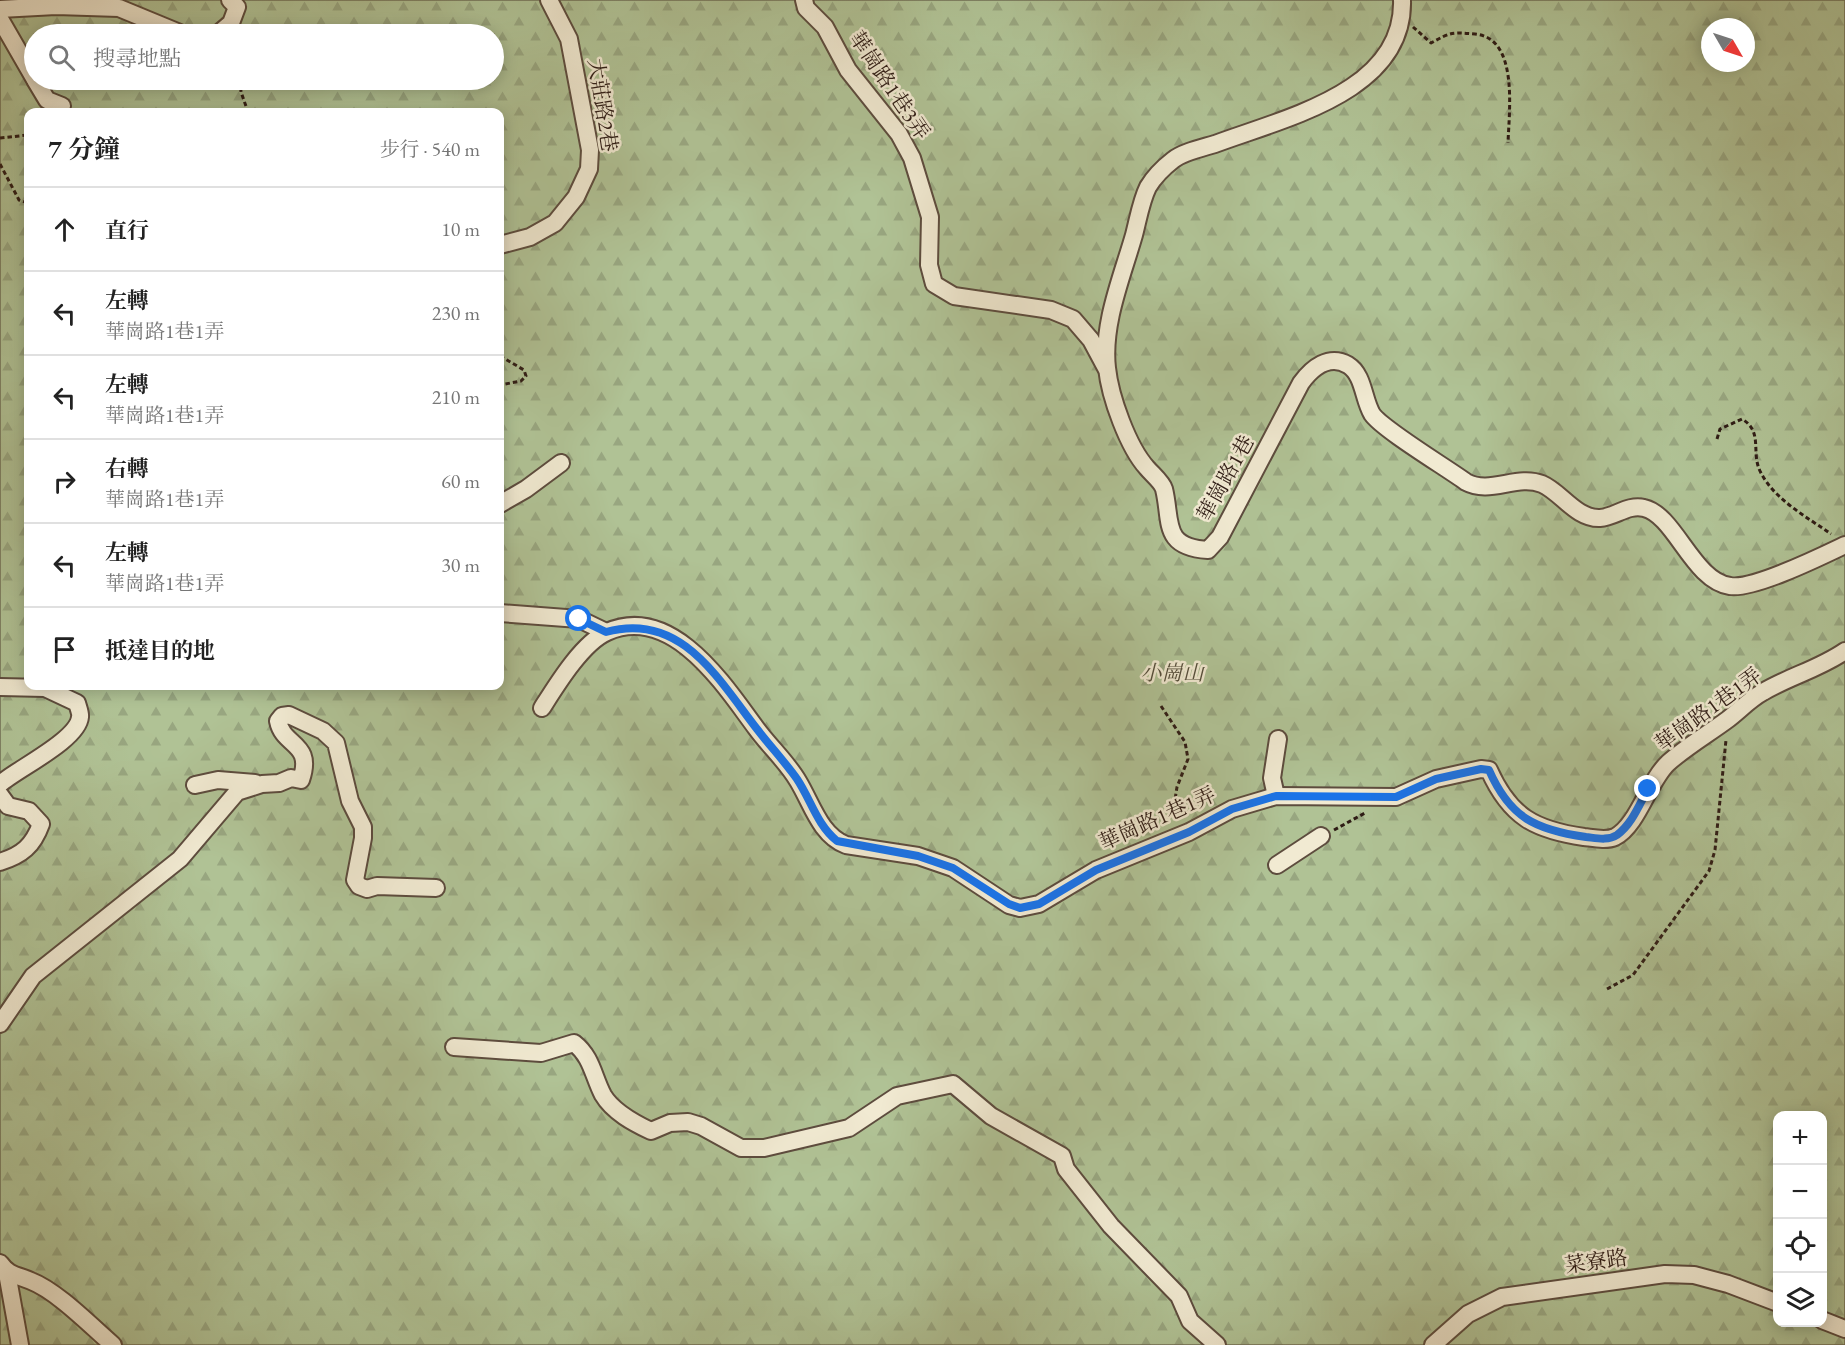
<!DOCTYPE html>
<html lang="zh-TW">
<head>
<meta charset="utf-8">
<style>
	:root { --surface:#fff; --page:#f2f2f2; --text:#222; --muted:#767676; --line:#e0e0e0 }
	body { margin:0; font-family:"EB Garamond","Noto Serif TC",serif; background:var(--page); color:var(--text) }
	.controls { position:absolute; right:18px; bottom:18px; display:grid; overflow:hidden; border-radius:12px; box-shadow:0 3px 15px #0003 }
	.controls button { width:54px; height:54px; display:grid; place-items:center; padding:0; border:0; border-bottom:2px solid var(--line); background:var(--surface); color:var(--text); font:30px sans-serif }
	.compass { position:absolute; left:1701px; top:18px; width:54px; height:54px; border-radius:50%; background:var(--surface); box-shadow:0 3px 15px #0003; rotate:129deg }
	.stop { position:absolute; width:18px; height:18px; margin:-14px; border:4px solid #1a73e8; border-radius:50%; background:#fff }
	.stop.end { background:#1a73e8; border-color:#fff; box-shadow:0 2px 6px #0008 }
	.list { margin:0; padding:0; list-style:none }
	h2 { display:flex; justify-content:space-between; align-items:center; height:78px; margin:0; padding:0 24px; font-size:26px }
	h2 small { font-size:20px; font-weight:400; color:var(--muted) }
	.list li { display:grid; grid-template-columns:39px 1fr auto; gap:18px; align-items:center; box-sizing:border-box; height:84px; padding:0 24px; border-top:2px solid var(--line) }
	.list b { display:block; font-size:22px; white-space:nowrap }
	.list p { margin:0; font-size:20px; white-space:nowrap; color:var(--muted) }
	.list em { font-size:20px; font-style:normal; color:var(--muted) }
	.icon { flex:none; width:33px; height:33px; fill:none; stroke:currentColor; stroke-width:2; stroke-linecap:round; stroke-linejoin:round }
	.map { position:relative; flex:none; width:1845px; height:1345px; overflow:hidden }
	.search { position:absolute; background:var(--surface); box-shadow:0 3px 15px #0003; left:24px; top:24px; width:480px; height:66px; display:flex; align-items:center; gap:15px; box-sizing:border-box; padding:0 21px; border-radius:33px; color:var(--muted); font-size:22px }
	.panel { position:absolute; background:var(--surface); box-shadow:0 3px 15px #0003; left:24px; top:108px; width:480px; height:582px; border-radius:12px }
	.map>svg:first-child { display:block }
	.forest { fill:url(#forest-firs); stroke:#6f6f55; stroke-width:1.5; fill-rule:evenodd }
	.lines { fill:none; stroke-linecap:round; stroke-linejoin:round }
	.minor-casing { stroke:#5d4c3e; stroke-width:20 }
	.path { stroke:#2e1c15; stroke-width:3; stroke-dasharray:4.5 3; stroke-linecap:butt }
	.minor { stroke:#f1ead2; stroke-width:16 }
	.route { stroke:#1a73e8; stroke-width:8 }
	.labels { text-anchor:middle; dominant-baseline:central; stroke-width:5; stroke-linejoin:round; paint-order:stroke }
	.street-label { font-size:21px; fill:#2e1c15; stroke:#f1ead2 }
	.park-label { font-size:21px; font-style:italic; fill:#554e3b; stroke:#f1ead2 }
</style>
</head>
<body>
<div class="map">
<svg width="1845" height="1345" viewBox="0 0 1845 1345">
	<defs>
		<pattern id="forest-firs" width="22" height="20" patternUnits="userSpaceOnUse" patternTransform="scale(1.5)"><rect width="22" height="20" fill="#b0c295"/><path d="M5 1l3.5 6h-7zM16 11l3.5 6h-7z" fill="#98a680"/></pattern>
	</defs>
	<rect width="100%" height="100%" fill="#eadeba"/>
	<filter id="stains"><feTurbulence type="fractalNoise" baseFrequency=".00333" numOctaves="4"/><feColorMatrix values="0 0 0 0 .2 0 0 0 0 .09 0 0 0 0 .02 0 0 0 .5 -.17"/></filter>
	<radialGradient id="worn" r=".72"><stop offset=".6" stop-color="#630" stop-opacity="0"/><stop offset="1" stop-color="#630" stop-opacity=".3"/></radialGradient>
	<!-- forest -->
	<path class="forest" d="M0 0H1845V1345H0ZM1710 27H1746V63H1710ZM34 34H494V80H34ZM28 112H500V686H28ZM1778 1116H1822V1322H1778Z"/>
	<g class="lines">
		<!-- minor casing -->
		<g class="minor-casing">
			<g id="minor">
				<polyline points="804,0 806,8 825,27 848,70 899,134 912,158 930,217 929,265 934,284 954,296 1051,310 1073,319 1091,340 1106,368"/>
				<path d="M1402 0C1405 92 1284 118 1215 144 1202 148 1183 152 1173 160 1164 167 1154 177 1148 187 1141 201 1138 220 1134 235 1122 277 1102 324 1107 368 1110 397 1128 447 1147 468 1152 474 1162 482 1164 489 1172 521 1161 547 1208 550L1220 537 1301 383C1312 368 1329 354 1348 365 1364 375 1363 399 1372 414 1382 429 1447 468 1466 482 1490 495 1517 474 1542 484 1561 492 1576 519 1600 518 1615 517 1628 504 1644 508 1675 515 1693 581 1730 586 1753 590 1822 556 1845 545"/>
				<polyline points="0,9 56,6 119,8 182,34"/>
				<polyline points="0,19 34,78"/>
				<polyline points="218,34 231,23 237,7 230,0"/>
				<polyline points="35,80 47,100 62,106"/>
				<polyline points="500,245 530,237 555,223 576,197 589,169 590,150 569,39 549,0"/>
				<polyline points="500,504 526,489 561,463"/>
				<polyline points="500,613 579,619 606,632"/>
				<path d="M0 687 45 688 77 703C78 707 81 714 80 717 78 740 17 769 0 784"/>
				<path d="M542 708C556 686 582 643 607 632 672 603 724 685 756 728 769 746 787 762 798 781 812 804 820 835 846 845L918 856 953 868 1009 905 1020 908 1039 904 1096 870 1189 832 1232 809 1276 796 1396 797 1436 779 1481 769 1489 770C1510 817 1535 830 1584 837 1593 838 1606 841 1615 837 1638 825 1648 782 1668 763 1686 747 1708 734 1727 720 1739 711 1750 699 1763 692 1790 676 1819 669 1845 651"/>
				<polyline points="195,785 218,780 255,783"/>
				<path d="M0 795 8 806 29 811 41 824C33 846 22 855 0 862"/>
				<polyline points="1276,796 1272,778 1278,739"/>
				<polyline points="1277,865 1321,836"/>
				<path d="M0 1024 33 976 180 859 237 792 262 784 279 783 291 778 301 780C314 742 283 747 278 721L282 716 289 715 323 731 336 743 350 801 363 827V838L355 880 359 886 367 889 377 886 436 888"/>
				<path d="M454 1047 541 1053 574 1043C592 1057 593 1076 603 1095 613 1112 634 1123 651 1131L670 1123 688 1122 701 1126 741 1148H764L849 1128 897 1096 953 1084 991 1116 1062 1156 1066 1169 1111 1226 1179 1296 1190 1321 1217 1345"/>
				<path d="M0 1263C9 1276 18 1275 31 1281 57 1291 91 1326 113 1345"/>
				<polyline points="7,1273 20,1345"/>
				<polyline points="1822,1320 1845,1329"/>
				<polyline points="1433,1345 1468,1314 1502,1297 1665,1274 1694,1275 1728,1284 1778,1303"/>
			</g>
		</g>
		<!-- path -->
		<g class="path">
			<path d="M1413 27 1431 43C1451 32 1452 32 1475 34 1519 38 1509 111 1508 143"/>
			<polyline points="240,80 241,92 248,112"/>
			<polyline points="0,138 28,135"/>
			<polyline points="0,164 19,200 28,203"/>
			<polyline points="500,356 524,370 526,376 521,381 500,385"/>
			<path d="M1717 439 1720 429 1742 419C1764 432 1750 453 1761 473 1775 500 1807 517 1831 534"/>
			<polyline points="1161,706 1185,742 1188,759 1177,787 1173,812 1178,819"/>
			<polyline points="1334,830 1365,813"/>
			<polyline points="1607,989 1633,975 1709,871 1715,850 1726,740"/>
		</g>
		<!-- minor -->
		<use href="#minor" class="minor"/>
	</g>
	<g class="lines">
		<!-- route -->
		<path class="route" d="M579 619 606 632C681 611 718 679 757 729 770 746 785 762 797 779 811 800 817 825 837 841L918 856 953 868 1009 904 1020 908 1039 904 1096 870 1189 832 1232 809 1276 796 1396 797 1436 779 1481 769 1489 770C1510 818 1536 830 1586 837 1596 838 1608 841 1617 835 1632 824 1639 805 1648 789"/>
	</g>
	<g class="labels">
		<!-- street labels -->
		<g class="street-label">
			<text transform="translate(890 85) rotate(56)">華崗路1巷3弄</text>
			<text transform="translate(603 105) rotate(81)">大莊路2巷</text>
			<text transform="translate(1225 478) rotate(-61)">華崗路1巷</text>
			<text transform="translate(1708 709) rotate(-36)">華崗路1巷1弄</text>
			<text transform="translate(1157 818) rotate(-24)">華崗路1巷1弄</text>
			<text transform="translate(1596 1261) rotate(-8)">菜寮路</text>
		</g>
		<!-- park labels -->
		<g class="park-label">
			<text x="1172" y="672">小崗山</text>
		</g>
	</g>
	<rect width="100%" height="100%" filter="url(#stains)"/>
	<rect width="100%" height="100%" fill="url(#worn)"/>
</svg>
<div class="controls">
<button>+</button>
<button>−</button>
<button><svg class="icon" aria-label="locate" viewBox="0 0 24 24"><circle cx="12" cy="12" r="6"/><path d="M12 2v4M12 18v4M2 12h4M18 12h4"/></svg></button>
<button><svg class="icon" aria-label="layers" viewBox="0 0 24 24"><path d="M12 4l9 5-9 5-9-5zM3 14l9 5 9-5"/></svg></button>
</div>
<svg class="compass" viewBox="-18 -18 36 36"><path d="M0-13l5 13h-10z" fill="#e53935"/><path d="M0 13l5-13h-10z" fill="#767676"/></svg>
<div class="stop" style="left:579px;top:619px"></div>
<div class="stop end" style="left:1648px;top:789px"></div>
<div class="search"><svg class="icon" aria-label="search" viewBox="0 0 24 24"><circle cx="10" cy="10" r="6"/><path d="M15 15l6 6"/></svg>搜尋地點</div>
<section class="panel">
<h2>7 分鐘<small>步行 · 540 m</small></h2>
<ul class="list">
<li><svg class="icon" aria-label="ahead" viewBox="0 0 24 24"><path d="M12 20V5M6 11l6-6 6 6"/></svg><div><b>直行</b></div><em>10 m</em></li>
<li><svg class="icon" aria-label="left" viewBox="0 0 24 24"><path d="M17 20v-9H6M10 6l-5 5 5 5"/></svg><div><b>左轉</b><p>華崗路1巷1弄</p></div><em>230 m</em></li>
<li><svg class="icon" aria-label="left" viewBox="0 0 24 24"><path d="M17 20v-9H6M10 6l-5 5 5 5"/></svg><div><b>左轉</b><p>華崗路1巷1弄</p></div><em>210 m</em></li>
<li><svg class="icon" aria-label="right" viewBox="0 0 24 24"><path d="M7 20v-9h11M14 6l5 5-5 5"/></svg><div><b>右轉</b><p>華崗路1巷1弄</p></div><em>60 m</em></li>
<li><svg class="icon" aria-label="left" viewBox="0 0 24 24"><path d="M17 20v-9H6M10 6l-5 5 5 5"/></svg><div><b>左轉</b><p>華崗路1巷1弄</p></div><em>30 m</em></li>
<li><svg class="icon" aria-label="arrive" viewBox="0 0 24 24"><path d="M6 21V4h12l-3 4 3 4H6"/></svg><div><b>抵達目的地</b></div></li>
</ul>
</section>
</div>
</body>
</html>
